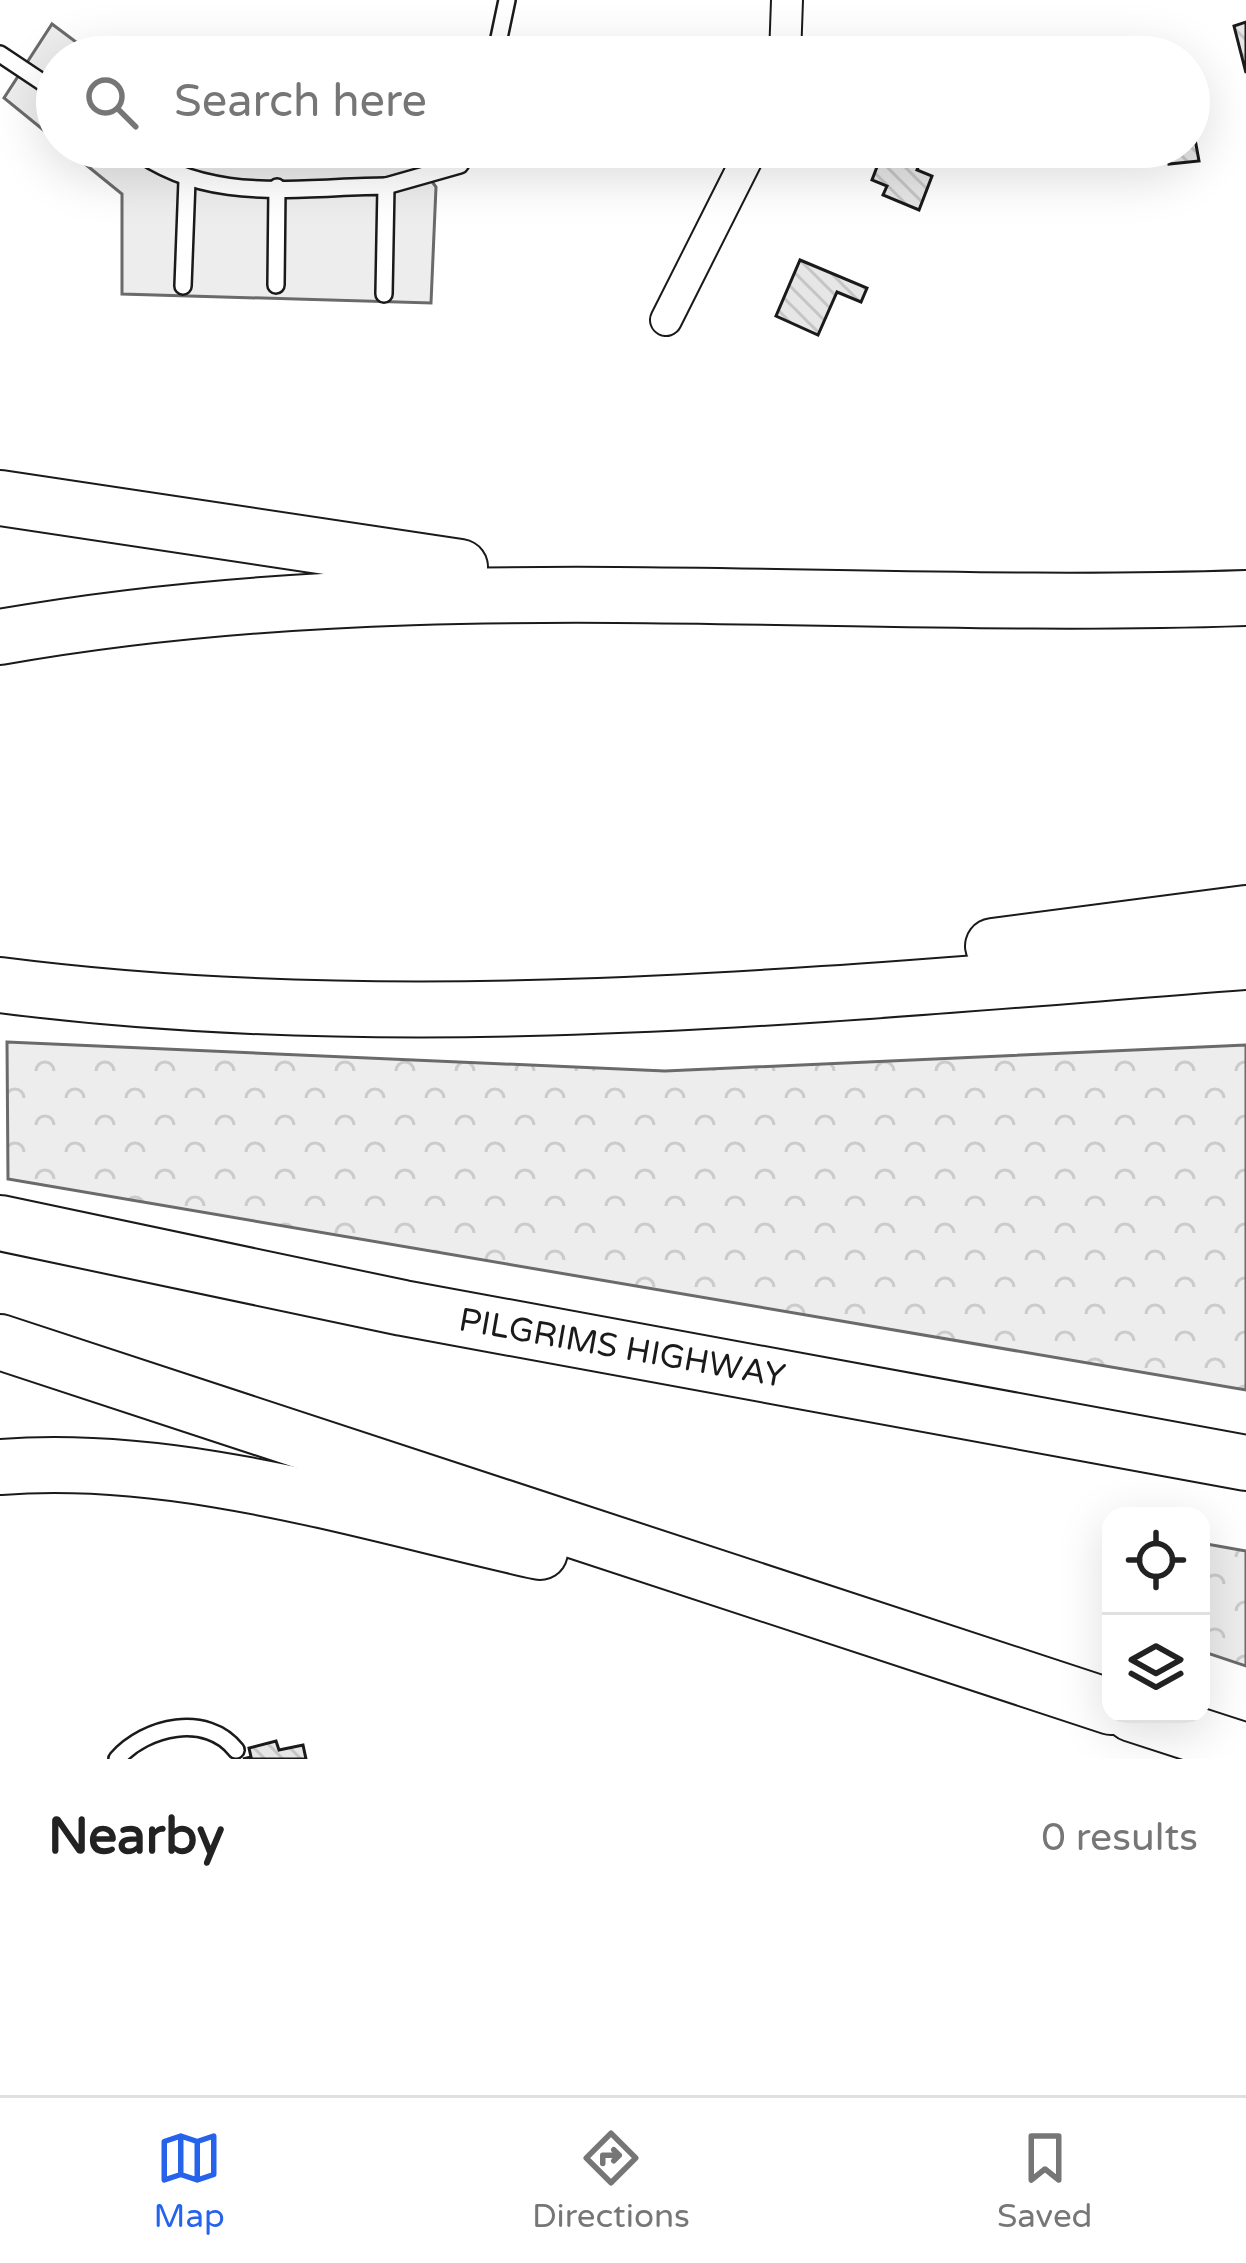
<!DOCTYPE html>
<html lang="en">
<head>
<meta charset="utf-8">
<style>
	:root { --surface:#fff; --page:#f2f2f2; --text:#222; --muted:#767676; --line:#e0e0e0; --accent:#2563eb }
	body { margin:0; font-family:"Varela Round",sans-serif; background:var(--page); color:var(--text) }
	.controls { position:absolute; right:36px; bottom:36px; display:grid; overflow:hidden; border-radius:24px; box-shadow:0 12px 48px #0002 }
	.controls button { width:108px; height:108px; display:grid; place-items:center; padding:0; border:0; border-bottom:3px solid var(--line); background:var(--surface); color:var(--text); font:60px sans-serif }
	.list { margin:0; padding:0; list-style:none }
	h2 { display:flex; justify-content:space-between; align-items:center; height:156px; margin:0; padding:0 48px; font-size:51px }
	h2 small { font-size:39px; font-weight:400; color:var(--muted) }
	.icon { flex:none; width:66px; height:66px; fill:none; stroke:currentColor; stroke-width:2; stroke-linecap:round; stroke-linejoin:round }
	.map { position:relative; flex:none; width:1246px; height:1759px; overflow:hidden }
	.search { position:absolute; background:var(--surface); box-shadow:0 12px 48px #0002; left:36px; right:36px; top:36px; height:132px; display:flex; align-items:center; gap:30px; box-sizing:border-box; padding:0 42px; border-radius:66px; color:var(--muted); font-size:45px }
	.sheet { height:336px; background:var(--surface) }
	nav { display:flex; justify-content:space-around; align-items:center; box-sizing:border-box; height:168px; border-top:3px solid var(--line); background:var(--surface); font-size:33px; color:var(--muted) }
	nav a { display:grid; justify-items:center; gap:6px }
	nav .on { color:var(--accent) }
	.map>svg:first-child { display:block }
	.built { fill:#ededed; stroke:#6a6a6a; stroke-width:3 }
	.forest { fill:url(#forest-crowns); stroke:#6a6a6a; stroke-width:3 }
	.building { fill:url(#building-back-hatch); stroke:#1a1a1a; stroke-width:3 }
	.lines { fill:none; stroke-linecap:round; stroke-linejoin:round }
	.service-casing { stroke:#1a1a1a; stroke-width:20 }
	.minor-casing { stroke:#1a1a1a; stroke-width:34 }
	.motorway-casing { stroke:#1a1a1a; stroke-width:58 }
	.service { stroke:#fff; stroke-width:15 }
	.minor { stroke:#fff; stroke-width:30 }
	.motorway { stroke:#fff; stroke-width:54 }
	.labels { text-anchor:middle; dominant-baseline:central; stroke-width:9; stroke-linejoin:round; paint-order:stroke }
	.street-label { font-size:33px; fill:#1a1a1a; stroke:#fff }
</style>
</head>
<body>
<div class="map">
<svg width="1246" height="1759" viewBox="0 0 1246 1759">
	<defs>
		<pattern id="forest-crowns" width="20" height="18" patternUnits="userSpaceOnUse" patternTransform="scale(3)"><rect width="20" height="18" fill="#ededed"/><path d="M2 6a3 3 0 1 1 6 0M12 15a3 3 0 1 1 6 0" fill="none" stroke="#cbcbcb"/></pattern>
		<pattern id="building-back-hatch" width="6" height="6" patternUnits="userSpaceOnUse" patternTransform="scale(3)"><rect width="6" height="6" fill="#e6e6e6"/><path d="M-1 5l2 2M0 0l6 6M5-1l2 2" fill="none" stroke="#c5c5c5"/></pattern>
	</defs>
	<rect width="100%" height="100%" fill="#fff"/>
	<!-- built -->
	<g class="built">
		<polygon points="52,24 96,57 57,57 57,141 4,98"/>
		<polygon points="64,147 407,147 436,187 431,303 122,294 122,194"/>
	</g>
	<!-- forest -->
	<g class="forest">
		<polygon points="7,1042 665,1071 1246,1045 1246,1390 8,1179"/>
		<polygon points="1201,1543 1246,1551 1246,1666 1201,1651"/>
	</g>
	<!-- building -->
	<g class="building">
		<polygon points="1246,22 1246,73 1234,26"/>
		<polygon points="1189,106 1199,161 1169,164 1168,153 1119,159 1118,147 1189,147"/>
		<polygon points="851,147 904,147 923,155 917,170 932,176 919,210 883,195 887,186 872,180 880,159"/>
		<polygon points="800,260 867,288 861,302 837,292 818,335 776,316"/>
		<polygon points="276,1741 279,1750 303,1745 306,1759 243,1759 251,1757 249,1748"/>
	</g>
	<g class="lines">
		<!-- service casing -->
		<g class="service-casing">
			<g id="service">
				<polyline points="0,54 57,92"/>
				<polyline points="495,57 507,0"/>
				<path d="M131 147C206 205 295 187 386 186L384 294"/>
				<polyline points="386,186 460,165 470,147"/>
				<polyline points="276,285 277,187"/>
				<polyline points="183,286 187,180"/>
				<path d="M117 1759C146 1726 207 1713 236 1750"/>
			</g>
		</g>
		<!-- minor casing -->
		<g class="minor-casing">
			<g id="minor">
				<polyline points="785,57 787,0"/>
				<polyline points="666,320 753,147"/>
			</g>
		</g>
		<!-- motorway casing -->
		<g class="motorway-casing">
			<g id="motorway">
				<polyline points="0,498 460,567"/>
				<path d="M0 637C417 563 826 612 1246 598"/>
				<polyline points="993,946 1246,913"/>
				<path d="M0 985C412 1038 834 993 1246 962"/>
				<polyline points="0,1223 403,1308 1246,1463"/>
				<polyline points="0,1342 1111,1707"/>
				<path d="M0 1467C181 1453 364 1513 540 1552"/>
				<polyline points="1132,1714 1246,1751"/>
			</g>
		</g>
		<!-- service -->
		<use href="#service" class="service"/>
		<!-- minor -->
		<use href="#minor" class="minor"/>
		<!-- motorway -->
		<use href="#motorway" class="motorway"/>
	</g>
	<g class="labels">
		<!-- street labels -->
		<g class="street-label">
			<text transform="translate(622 1348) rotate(10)">PILGRIMS HIGHWAY</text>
		</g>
	</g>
</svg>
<div class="controls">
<button><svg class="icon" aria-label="locate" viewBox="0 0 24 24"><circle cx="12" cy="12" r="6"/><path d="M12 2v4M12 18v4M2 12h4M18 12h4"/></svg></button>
<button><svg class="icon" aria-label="layers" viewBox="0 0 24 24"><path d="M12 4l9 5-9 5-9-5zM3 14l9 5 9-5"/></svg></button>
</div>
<div class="search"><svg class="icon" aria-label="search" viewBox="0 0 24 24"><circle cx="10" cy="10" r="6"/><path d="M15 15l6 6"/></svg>Search here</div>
</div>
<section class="sheet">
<h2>Nearby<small>0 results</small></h2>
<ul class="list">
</ul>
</section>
<nav>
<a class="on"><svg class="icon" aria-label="map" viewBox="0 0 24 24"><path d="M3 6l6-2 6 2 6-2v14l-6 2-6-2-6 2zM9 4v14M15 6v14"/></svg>Map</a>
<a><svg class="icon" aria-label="directions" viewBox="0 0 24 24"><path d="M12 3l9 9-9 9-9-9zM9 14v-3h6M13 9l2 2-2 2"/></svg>Directions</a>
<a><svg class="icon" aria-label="saved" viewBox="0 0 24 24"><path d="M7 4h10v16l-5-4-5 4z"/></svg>Saved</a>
</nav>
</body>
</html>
